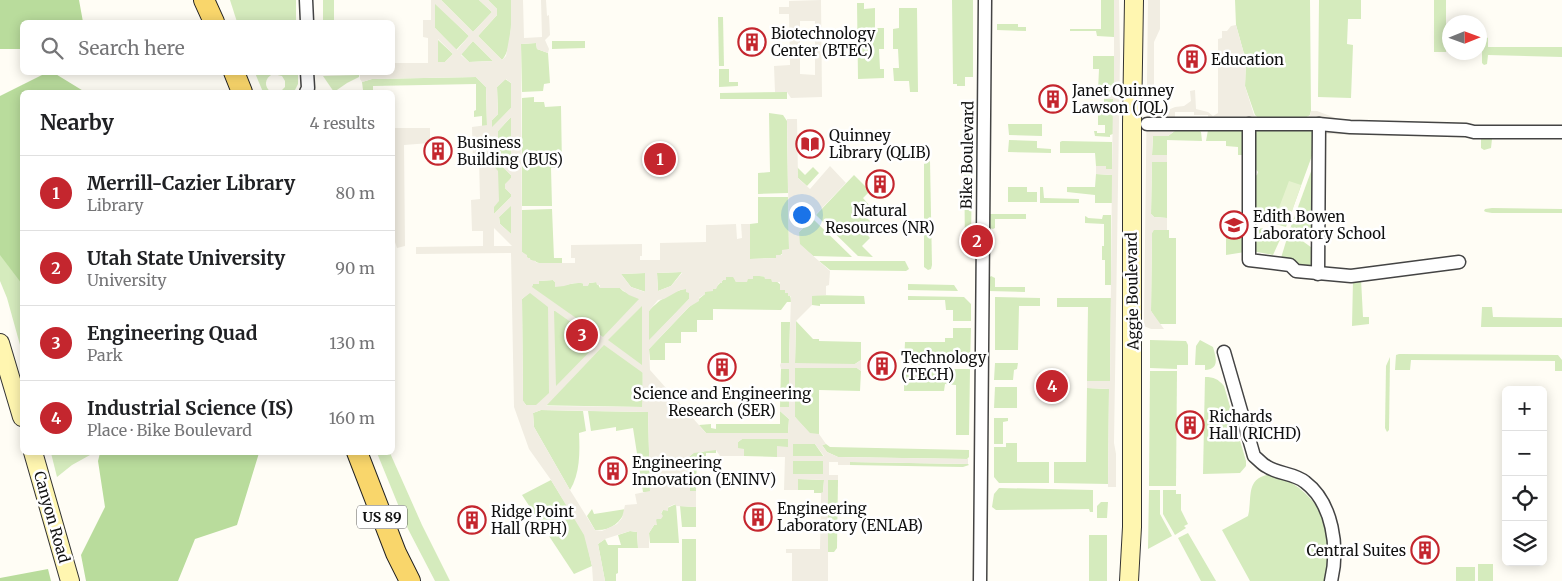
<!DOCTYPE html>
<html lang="en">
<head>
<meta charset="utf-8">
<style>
	:root { --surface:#fff; --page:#f6f6f6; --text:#202124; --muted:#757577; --line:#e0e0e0; --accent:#c4262e }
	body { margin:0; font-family:Merriweather,serif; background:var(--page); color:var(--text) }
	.controls { position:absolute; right:15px; bottom:15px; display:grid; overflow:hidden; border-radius:8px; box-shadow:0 2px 12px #0003 }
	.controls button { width:45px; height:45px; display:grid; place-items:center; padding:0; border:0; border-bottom:1px solid var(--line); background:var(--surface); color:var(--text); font:25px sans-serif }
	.compass { position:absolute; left:1442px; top:15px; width:45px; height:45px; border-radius:50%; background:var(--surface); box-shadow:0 2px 12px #0003; rotate:89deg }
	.you { position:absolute; left:801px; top:214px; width:18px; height:18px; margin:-12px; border:4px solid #fff; border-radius:50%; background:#1a73e8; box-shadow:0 0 0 8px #1a73e833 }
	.badge { display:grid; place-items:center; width:32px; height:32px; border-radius:50%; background:var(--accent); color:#fff; font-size:16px; font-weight:700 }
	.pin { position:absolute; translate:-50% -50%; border:2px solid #fff; box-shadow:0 1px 5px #0006 }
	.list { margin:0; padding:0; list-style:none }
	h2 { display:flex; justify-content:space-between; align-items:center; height:65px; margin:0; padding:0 20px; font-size:21px }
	h2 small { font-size:16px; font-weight:400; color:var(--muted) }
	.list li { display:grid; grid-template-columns:32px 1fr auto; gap:15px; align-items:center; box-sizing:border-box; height:75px; padding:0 20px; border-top:1px solid var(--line) }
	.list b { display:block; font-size:19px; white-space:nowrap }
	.list p { margin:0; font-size:16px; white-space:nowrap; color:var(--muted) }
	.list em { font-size:16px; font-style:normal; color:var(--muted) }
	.icon { flex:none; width:28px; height:28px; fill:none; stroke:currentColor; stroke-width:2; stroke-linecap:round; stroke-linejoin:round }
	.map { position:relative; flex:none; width:1562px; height:581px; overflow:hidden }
	.search { position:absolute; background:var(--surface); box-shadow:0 2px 12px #0003; left:20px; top:20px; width:375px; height:55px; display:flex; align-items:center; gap:12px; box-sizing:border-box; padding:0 18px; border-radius:8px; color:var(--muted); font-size:19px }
	.panel { position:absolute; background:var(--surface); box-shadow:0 2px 12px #0003; left:20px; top:90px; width:375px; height:365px; border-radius:8px }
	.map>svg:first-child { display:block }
	.green { fill:#d5ebbd }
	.forest { fill:#b9dc9c }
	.pitch { fill:#e6f2cf }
	.plaza { fill:#f1ede2; fill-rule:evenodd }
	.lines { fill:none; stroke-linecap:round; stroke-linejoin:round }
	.street-casing { stroke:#444; stroke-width:15 }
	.secondary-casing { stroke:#333; stroke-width:20 }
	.primary-casing { stroke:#222; stroke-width:22 }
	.street { stroke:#fff; stroke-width:12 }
	.secondary { stroke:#fff6b0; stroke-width:18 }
	.primary { stroke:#f9d66b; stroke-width:20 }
	.labels { text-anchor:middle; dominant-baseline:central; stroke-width:5; stroke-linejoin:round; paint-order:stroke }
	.shield { fill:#fff; stroke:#585858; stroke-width:1 }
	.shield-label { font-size:14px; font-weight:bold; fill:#111 }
	.poi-label { font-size:15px; fill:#111; stroke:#fff; text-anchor:start }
	.street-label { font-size:15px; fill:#111; stroke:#fff }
</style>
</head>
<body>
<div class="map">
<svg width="1562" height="581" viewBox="0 0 1562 581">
	<rect width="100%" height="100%" fill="#fffdf5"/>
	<!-- green -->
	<g class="green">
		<polygon points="230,0 296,0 296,22 237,22"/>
		<rect x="323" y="0" width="11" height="22"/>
		<polygon points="441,0 479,0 492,12 473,32"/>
		<path d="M488 0H511C511 16 513 48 502 60L478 36 497 15V9Z"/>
		<polygon points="952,0 973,0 973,77 965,77 965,86 957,86 957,84 953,84"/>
		<polygon points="1101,0 1114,0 1114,37 1097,36 1096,31 1070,31 1070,29 1101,29"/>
		<polygon points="1235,0 1310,0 1311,111 1310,115 1307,117 1257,117 1255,115 1245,86 1246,61 1236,25"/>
		<polygon points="1319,0 1361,0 1361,19 1348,19 1347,44 1353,45 1351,98 1318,97"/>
		<rect x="1434" y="0" width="12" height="52"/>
		<polygon points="435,3 469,36 456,50 435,28"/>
		<polygon points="857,3 864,3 864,9 875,8 875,28 884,28 884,49 879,49 880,69 884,69 884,78 858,79"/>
		<polygon points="899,8 917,8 918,92 910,92 909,81 894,81 893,68 899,68 898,49 893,49 893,29 899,28"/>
		<polygon points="718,17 723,17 724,66 719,66"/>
		<polygon points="997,24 1018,24 1018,27 1026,27 1026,31 997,30"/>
		<polygon points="1484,36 1488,38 1488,47 1562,47 1562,57 1488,55 1487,64 1484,65 1482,63 1482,38"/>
		<polygon points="437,39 453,54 445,62 438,62"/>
		<polygon points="473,41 493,61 469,62 461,54"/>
		<polygon points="552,41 585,41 585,48 552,49"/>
		<polygon points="536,43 537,49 548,53 550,83 544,84 543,91 522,92 521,44"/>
		<polygon points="1093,56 1114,56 1114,91 1098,91 1099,69 1093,69"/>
		<polygon points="719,69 729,69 729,82 738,82 738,86 719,87"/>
		<path d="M255 73H298V84L294 92H280L285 87V81L282 76 273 74C264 78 264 87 271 92H263Z"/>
		<polygon points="359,75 359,77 347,83 334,92 323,76"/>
		<polygon points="476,77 486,87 487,126 482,126 482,116 474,117 474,111 476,110 476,84 373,86 373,90 363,90 362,82 372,79"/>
		<polygon points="505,79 511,83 511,108 492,128 492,120 498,114 497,87"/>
		<polygon points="787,92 787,99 720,99 720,93"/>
		<polygon points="534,97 534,102 544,102 545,107 561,106 562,167 551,168 552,206 522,206 522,98"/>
		<polygon points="1104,99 1113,99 1113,134 1110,135 1110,137 1095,136 1094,131 1097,131 1097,133 1105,133 1105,125 1098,125 1098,103 1104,102"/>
		<polygon points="769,113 783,115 787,121 788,193 758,194 758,173 770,172"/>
		<polygon points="511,117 511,165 498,153 498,131"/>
		<polygon points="1008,124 1042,124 1042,136 1009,135"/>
		<polygon points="1197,128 1201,132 1202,141 1167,140 1167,155 1152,155 1153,136 1168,136 1176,130"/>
		<polygon points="1243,129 1246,155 1238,155 1238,147 1226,146 1226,141 1206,141 1208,130"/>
		<polygon points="1255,130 1314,130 1317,142 1286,227 1272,223 1251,221 1253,177 1257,175 1258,172 1254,167 1252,134"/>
		<polygon points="1481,136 1562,136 1562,139 1492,139 1491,148 1484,150 1481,148"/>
		<polygon points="1009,140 1037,141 1037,148 1051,149 1051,153 1008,152"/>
		<polygon points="1062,141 1112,142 1112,169 1106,169 1105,166 1096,166 1095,153 1060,153 1060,142"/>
		<polygon points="964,150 972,150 971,249 965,249"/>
		<polygon points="493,157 511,175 511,178 505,188 511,194 511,197 494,214"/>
		<polygon points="930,161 932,265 931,269 928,270 924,267 924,164"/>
		<polygon points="1152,162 1167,162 1167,218 1154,217 1151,214"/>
		<polygon points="1313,166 1313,241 1290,229"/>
		<polygon points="797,167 805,175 813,167 819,173 807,186 798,178"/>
		<polygon points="1096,174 1112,175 1112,203 1095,203 1095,195 1067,192 1067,187 1095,187"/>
		<polygon points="854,175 870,191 863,198 870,206 863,214 871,222 863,230 870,238 862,246 873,257 858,256 816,215"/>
		<polygon points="1008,187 1027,187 1027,192 1037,192 1037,202 1008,202"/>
		<polygon points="1040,187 1043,187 1044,198 1079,199 1079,203 1040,203"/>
		<polygon points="0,193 22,265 22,352 7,298 0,281"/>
		<polygon points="758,197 788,197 789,249 776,258 750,259 750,224 758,223"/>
		<polygon points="511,205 511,234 500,224 499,217"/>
		<polygon points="1492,208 1562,209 1562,213 1492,213 1486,212 1484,211 1485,209"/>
		<path d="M552 209 554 258H562V263C545 263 534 267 522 252V210Z"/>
		<polygon points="990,214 1026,214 1026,219 995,219 995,228 993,229 990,228"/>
		<polygon points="1103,215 1111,215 1111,285 1105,285 1105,260 1102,260 1102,246 1104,246 1104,224 1085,223 1085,216 1087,217 1088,218 1102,219"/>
		<polygon points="813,219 852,257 813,256 799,244 799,232"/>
		<polygon points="1251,227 1273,230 1283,233 1273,255 1252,251"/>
		<polygon points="1153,230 1169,230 1169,238 1176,238 1176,324 1159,324 1151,311 1152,233"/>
		<polygon points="1238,230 1245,230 1245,252 1226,255 1226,231 1237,231"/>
		<polygon points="1288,235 1301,240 1315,250 1314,266 1297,266 1281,258"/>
		<polygon points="819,261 905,261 909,269 906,271 830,270"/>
		<polygon points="682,272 671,286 658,291 657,273"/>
		<polygon points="645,273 646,292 631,287 621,274"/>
		<path d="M753 276C771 276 775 278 786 291 790 295 791 296 791 302H787L781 310 713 309V320H697V332H681V343H665V360H650L649 349 689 307 705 294V292L717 286 726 277H734L736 282H747V279Z"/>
		<polygon points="991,276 995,278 995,287 1025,287 1025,292 989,291 990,277"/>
		<polygon points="1361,279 1363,317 1369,317 1369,324 1352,326 1353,280"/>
		<path d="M553 280 555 282V286C567 286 577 280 588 285L589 283 597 282 600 288H620L623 291 640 299 642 305 643 407 526 405 523 401 522 299 529 293 533 284 539 281Z"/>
		<polygon points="908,284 954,285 958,291 908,290"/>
		<path d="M686 289 689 292V299L649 341V311C656 302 674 290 686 289Z"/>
		<polygon points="812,295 864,296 865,304 820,304 820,306 812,305"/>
		<polygon points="908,296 964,297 971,304 971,321 953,321 953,310 946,310 945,300 908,300"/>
		<polygon points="995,297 1040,298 1040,306 1019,306 1018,350 995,350"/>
		<polygon points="1057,298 1111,298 1110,381 1087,381 1088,307 1057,307"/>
		<polygon points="1482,307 1492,307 1493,317 1562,318 1562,327 1481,327"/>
		<polygon points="796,321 813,339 819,339 819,341 861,342 861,360 855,364 795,364"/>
		<polygon points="781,322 790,322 789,363 781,363"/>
		<polygon points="953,328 971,328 970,365 910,365 904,363 905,342 945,342 945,338 953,338"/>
		<polygon points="1150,340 1186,341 1188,345 1188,365 1177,365 1177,369 1150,368"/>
		<path d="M1200 340 1213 347C1216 358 1220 369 1205 370V365H1195L1196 346Z"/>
		<polygon points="1399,354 1558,355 1562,360 1562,371 1555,371 1555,361 1411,360 1410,370 1395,370 1396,355"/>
		<polygon points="1390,357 1389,430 1387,432 1385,428 1386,366"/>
		<polygon points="995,363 1018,363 1017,369 1014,370 1013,380 994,380"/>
		<polygon points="795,367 857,368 861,371 860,391 819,390 819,434 810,434 795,417"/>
		<polygon points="781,369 789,369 789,407 780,407"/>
		<polygon points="909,369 970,369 969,435 956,435 956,385 945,384 944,391 904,391 904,371"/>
		<polygon points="1150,371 1177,371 1176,486 1149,486"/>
		<path d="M1205 377C1214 377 1218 379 1224 386L1246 461V466L1240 473 1203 474Z"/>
		<polygon points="995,387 1017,387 1017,408 994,408"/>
		<polygon points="1087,388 1109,389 1108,484 1054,483 1054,462 1086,462"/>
		<path d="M541 410 583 411 586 431 579 433C580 452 580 474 570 490L534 427 533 413Z"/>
		<polygon points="588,411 648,412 650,492 643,492 633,428 616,431 616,427 591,431"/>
		<polygon points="780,411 789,419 788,433 706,433 699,425 711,424 711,428 716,429 716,424 780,424"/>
		<polygon points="994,418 1008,418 1008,421 1003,422 1003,444 994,444"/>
		<polygon points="742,439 788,439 788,447 777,447 777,457 744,456 744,449 738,449 738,442"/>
		<polygon points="1006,443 1017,443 1017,462 1049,462 1049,483 999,483 994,477 994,447 1006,447"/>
		<polygon points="793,444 815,444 824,457 793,456"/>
		<polygon points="826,444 830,447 969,450 969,457 967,459 838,457 827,452 822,445"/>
		<polygon points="706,450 716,450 716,453 706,453 706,456 697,456 696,491 690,492 690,456 694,452 703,452"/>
		<polygon points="51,453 51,452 91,453 90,455 72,465 57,477"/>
		<polygon points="377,453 390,453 422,525 450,581 435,581 408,529"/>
		<polygon points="793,461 824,461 824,475 793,474"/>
		<polygon points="850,462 968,464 969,465 963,467 850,465"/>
		<path d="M1273 474C1302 484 1328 510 1330 542 1330 555 1328 568 1328 581H1250L1222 530 1248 516C1253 497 1244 477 1273 474Z"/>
		<polygon points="798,479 824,480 823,493 814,493 814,490 798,490"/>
		<polygon points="828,479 838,480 837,548 834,552 828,552"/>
		<polygon points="551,480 585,535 592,566 574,574 522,495"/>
		<polygon points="999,488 1093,490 1093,512 1090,512 1089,509 996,510 992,507 994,494"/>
		<polygon points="1149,490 1160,490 1160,514 1172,536 1148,549"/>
		<polygon points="1163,490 1176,490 1176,494 1181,494 1181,510 1188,524 1184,526 1186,528 1175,535 1163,514"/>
		<polygon points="1101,502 1108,502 1107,518 1097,518 1097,506"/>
		<polygon points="676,504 679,543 650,543 649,533 656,522 655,520 659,518 663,510"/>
		<polygon points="680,506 696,507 696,527 682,527"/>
		<path d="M592 509 594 514 626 509C621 523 610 531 595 530L587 516Z"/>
		<polygon points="630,531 637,532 638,548 618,548 618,573 616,574 616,581 605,581 598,544 605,539 608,545 621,545 618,535"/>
		<polygon points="1188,533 1216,581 1201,581 1178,538"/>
		<polygon points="1107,535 1107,581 1089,581 1089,535"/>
		<rect x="682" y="539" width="14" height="42"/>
		<rect x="1478" y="564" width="15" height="17"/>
		<rect x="1456" y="567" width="19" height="14"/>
	</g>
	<!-- forest -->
	<g class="forest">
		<polygon points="0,0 79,0 83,22 22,22 22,49 0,49"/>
		<polygon points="48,72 54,73 85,92 22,92 22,284 0,255 0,96"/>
		<polygon points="100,453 100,452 259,453 237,525 195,539 178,581 86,581 81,555 105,507 98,461"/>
		<polygon points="48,569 51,581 0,581 0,578"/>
	</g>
	<!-- pitch -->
	<polygon class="pitch" points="1289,181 1301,185 1290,217 1277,213"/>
	<!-- plaza -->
	<g class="plaza">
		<path d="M431 0H441L473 32 492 12 479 0H488L497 9V15L478 36 502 60 506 56 511 28V0H523L524 38 542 37 541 0H546L547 16 549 15 550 35 545 40 549 49 548 53 537 49 536 43 521 44 522 252 527 255V258H530V260L536 261V263H575V258H571V245L642 244V256H640V260H660V243L706 242V225H712L736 224 737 239 742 238 741 224H750V259L776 258V255H782V250L789 249 787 119H797L798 178 810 189 830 166 846 183 799 232 800 244 830 271 829 285 826 286V295L812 296V305L796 321 795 363 855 364 861 360V371L857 368H795V417L810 433 819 434 826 444 822 445 827 452 838 457 968 459V464L850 462V465H838V462H829V475H838V480H828V581H792V553H786V549H820L821 493 823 492 824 480 798 479V490H784L785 457H777V446L788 447V439H742L738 442V448L744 449V456H720L716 450 694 453 690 456V491H696V507L676 506 675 504 668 507V511L663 510 661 513 663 516 661 519H656L657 525H654L649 533V548H638L637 532 630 531 605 539 598 544 605 581H593L592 566 584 535 551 480 529 449 514 407 511 253 416 254V247L483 246V231H472L471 200 480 199 479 159H473L472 127 487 125 486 87 476 77 372 79 362 82 360 79V73L392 72 393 63H428V38L423 37V20H431ZM435 4 469 36 457 50 435 28ZM438 39 453 54 445 62H438ZM473 41 493 61 469 62 461 55ZM506 79 511 83V108L492 127V120L498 114 497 87ZM510 118H511V165L498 153V131ZM493 158 511 175V178L505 184V188L511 194V197L494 214V207L499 201 498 171 493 165ZM511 206V234L500 224 499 217ZM494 228 512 246H494ZM645 273V292L631 287 621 274ZM657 273 681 272 682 273 671 286 658 291ZM753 276H764L765 279H771L772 282H780V290H785V293H788V296H791L789 363H781L780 365 781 369H789V407H780V411L789 419 788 433H706L650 370 649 349 689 307 699 301V298L705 294V292L713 291V289H716L719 283H722V280H726V277H733L736 282H747L748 279H753ZM553 280 555 282V287L564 286 574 283H583V286H588L589 283 596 282 597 285H600V288H620L629 295 639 299 603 337 532 287 533 284H539V281ZM686 289V292L689 293V299L649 340V311L658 300 664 299 680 290ZM530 293 548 307 549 393 536 405H526L523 401 522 299ZM642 306V365L608 340ZM555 311 599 342 556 386 554 311ZM604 345 643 373 642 407 546 406ZM541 410 648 412 650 491 635 494 637 504 625 505 622 518 617 524 602 531 595 530 570 490 534 427 533 413ZM815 444 824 456H793V444ZM793 461H823V474H793Z"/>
		<path d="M821 0 822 97 791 98 787 92H775L774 66 790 65 789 14H779V7H789V1ZM800 21H815V75L800 74Z"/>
		<polygon points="1114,0 1119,0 1120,55 1114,443 1116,454 1116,487 1108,487 1109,389 1087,388 1087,381 1110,381 1112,175 1096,174 1096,166 1106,166 1106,169 1112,169 1113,99 1104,99 1104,96 1098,96 1098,91 1114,91"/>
		<path d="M1148 0H1160V29L1154 42V116L1175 107 1184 106 1191 101 1190 91 1195 90 1196 109 1208 112 1213 116 1218 113V39L1222 38V31H1227L1231 26 1236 25 1246 61 1245 86 1254 115 1257 117H1307L1310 115 1311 111H1317L1349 123 1424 122 1465 123V137L1326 134 1325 142H1319L1316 132 1313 130H1176L1168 136H1153L1152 155H1167V162H1152L1151 214 1154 217 1167 218V230H1154L1152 233 1151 311 1164 329H1151L1144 326ZM1175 112H1194V115H1208V117L1205 119H1177L1175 117Z"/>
		<polygon points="393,128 430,128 430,143 404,145 405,246 397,248 392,233 393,221 395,221 395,218 392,218 393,205 394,204 394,200 392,200 394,198 392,195 394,183"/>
	</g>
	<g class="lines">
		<!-- street casing -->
		<g class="street-casing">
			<g id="street">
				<polyline points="306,0 307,22"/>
				<polyline points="306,92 308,88 307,72"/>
				<polyline points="1147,124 1319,124 1350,127 1466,130 1474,132 1562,132"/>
				<polyline points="1249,124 1249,260 1290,265 1296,271 1351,276 1459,262"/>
				<polyline points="1318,274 1319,124"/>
				<path d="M1224 352 1254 456C1258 459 1262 464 1266 466 1277 474 1294 473 1305 482 1333 503 1339 548 1331 581"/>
				<polyline points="980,581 985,0"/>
			</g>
		</g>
		<!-- secondary casing -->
		<g class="secondary-casing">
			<g id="secondary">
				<polyline points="0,343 22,417"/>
				<polyline points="33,452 70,581"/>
				<polyline points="1129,581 1132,527 1132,124 1134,0"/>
			</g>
		</g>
		<!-- primary casing -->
		<g class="primary-casing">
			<g id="primary">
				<polyline points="204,0 214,22"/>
				<polyline points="234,72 242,92"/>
				<polyline points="357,452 396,553 410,581"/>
			</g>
		</g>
		<!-- street -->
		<use href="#street" class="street"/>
		<!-- secondary -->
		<use href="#secondary" class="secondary"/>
		<!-- primary -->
		<use href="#primary" class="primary"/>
	</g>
	<!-- icons -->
	<defs>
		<g id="building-ring" transform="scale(1.4375)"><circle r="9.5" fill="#fff" stroke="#c4262e" stroke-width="1.5"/><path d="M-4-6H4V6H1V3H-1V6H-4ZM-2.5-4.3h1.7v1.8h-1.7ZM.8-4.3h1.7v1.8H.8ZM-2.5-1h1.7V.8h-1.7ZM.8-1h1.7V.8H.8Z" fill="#c4262e"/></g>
		<g id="library-ring" transform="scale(1.4375)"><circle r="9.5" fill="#fff" stroke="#c4262e" stroke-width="1.5"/><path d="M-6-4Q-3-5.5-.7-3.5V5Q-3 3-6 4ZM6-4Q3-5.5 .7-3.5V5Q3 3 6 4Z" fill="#c4262e"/></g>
		<g id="school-ring" transform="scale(1.4375)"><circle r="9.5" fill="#fff" stroke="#c4262e" stroke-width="1.5"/><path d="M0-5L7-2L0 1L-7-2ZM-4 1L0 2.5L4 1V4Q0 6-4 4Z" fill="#c4262e"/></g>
	</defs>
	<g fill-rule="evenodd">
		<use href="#building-ring" x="752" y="42"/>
		<use href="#building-ring" x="1192" y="59"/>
		<use href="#building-ring" x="1053" y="99"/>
		<use href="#library-ring" x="810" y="144"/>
		<use href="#building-ring" x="438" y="151"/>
		<use href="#building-ring" x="880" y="184"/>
		<use href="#school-ring" x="1234" y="225"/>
		<use href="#building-ring" x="882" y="366"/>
		<use href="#building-ring" x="722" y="367"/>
		<use href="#building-ring" x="1190" y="425"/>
		<use href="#building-ring" x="613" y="471"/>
		<use href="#building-ring" x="758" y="517"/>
		<use href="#building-ring" x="472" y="520"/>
		<use href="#building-ring" x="1425" y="550"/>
	</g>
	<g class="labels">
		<!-- shield labels -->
		<rect class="shield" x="357" y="505.5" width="50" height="23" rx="4"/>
		<g class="shield-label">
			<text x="382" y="517">US 89</text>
		</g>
		<!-- poi labels -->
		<g class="poi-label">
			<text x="771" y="33">Biotechnology<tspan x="771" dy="17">Center (BTEC)</tspan></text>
			<text x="1211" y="59">Education</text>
			<text x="1072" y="90">Janet Quinney<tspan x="1072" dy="17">Lawson (JQL)</tspan></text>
			<text x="829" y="135">Quinney<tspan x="829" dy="17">Library (QLIB)</tspan></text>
			<text x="457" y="142">Business<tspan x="457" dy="17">Building (BUS)</tspan></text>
			<text x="880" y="210" text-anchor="middle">Natural<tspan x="880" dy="17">Resources (NR)</tspan></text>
			<text x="1253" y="216">Edith Bowen<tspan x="1253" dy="17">Laboratory School</tspan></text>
			<text x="901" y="357">Technology<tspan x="901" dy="17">(TECH)</tspan></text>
			<text x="722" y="393" text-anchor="middle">Science and Engineering<tspan x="722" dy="17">Research (SER)</tspan></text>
			<text x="1209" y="416">Richards<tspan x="1209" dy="17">Hall (RICHD)</tspan></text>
			<text x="632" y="462">Engineering<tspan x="632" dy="17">Innovation (ENINV)</tspan></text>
			<text x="777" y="508">Engineering<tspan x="777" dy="17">Laboratory (ENLAB)</tspan></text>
			<text x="491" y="511">Ridge Point<tspan x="491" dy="17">Hall (RPH)</tspan></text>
			<text x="1406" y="550" text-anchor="end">Central Suites</text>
		</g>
		<!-- street labels -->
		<g class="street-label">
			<text transform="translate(967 155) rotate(-89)">Bike Boulevard</text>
			<text transform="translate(1132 291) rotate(-91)">Aggie Boulevard</text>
			<text transform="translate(52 517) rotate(74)">Canyon Road</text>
		</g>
	</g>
</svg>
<div class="controls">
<button>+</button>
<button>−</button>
<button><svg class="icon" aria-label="locate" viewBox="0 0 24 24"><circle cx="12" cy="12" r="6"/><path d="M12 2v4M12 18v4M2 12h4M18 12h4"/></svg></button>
<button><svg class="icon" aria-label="layers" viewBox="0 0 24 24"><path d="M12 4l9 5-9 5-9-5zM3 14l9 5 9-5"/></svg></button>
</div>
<svg class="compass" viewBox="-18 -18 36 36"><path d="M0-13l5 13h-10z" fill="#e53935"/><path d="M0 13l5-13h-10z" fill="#757577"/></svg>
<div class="you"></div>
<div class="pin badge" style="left:660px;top:159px">1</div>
<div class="pin badge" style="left:977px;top:241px">2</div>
<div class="pin badge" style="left:582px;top:335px">3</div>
<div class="pin badge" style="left:1052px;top:386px">4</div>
<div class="search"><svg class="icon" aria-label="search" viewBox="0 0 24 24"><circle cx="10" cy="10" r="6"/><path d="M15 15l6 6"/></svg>Search here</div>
<section class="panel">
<h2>Nearby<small>4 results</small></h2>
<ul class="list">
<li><span class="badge">1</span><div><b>Merrill-Cazier Library</b><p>Library</p></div><em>80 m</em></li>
<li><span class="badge">2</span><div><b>Utah State University</b><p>University</p></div><em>90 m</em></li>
<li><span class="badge">3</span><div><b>Engineering Quad</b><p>Park</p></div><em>130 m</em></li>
<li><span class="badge">4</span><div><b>Industrial Science (IS)</b><p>Place · Bike Boulevard</p></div><em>160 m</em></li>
</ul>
</section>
</div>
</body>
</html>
